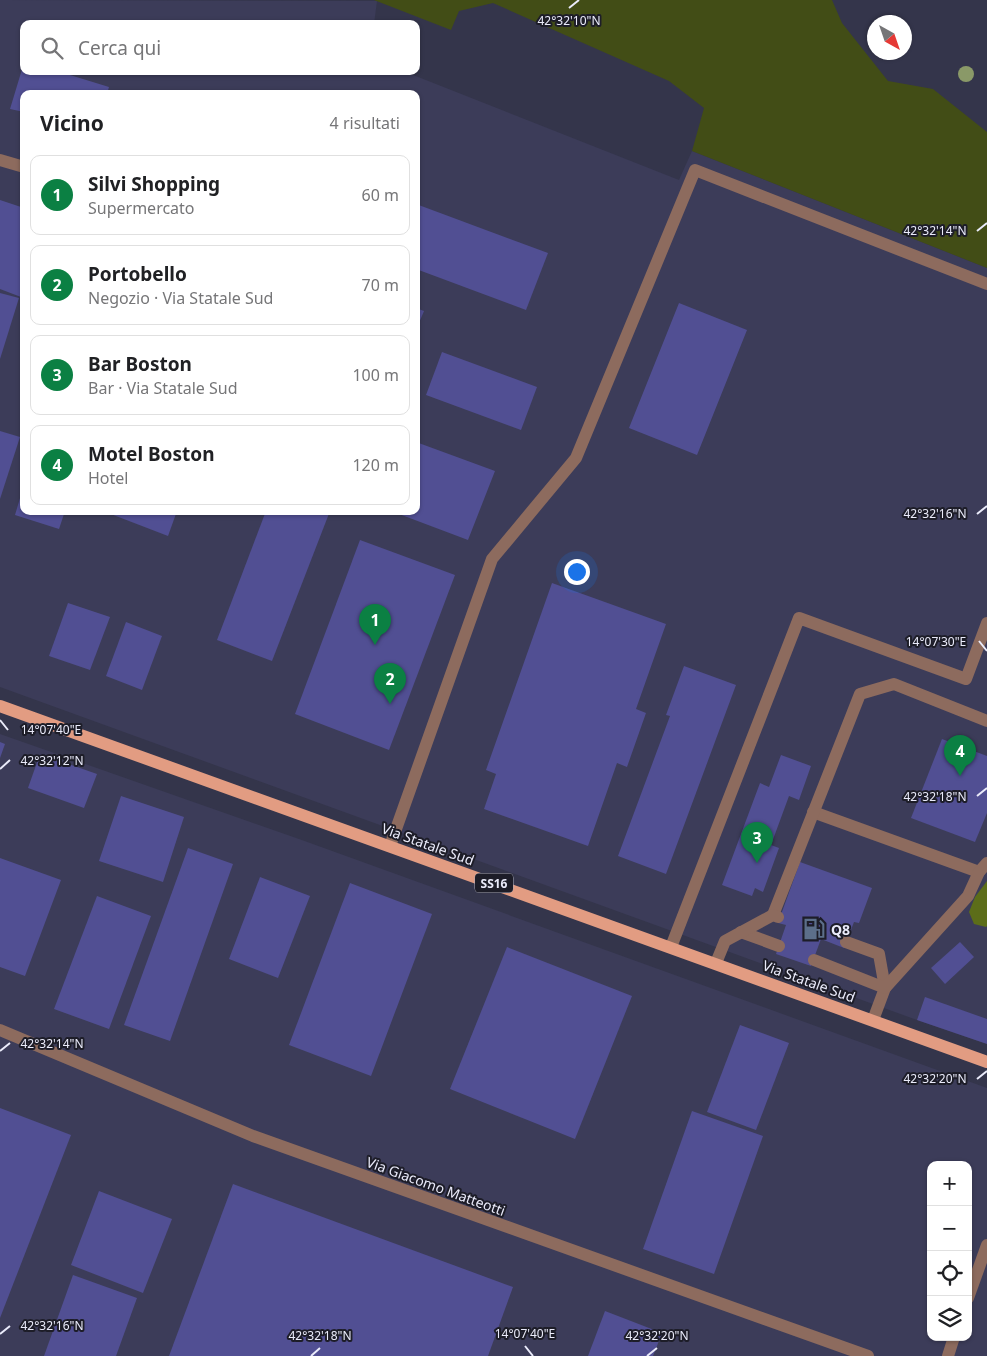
<!DOCTYPE html>
<html lang="it">
<head>
<meta charset="utf-8">
<style>
	:root { --surface:#fff; --page:#f2f2f2; --text:#202124; --muted:#757577; --line:#e0e0e0; --accent:#0b8043 }
	body { margin:0; font-family:"Noto Sans",sans-serif; background:var(--page); color:var(--text) }
	.controls { position:absolute; right:15px; bottom:15px; display:grid; overflow:hidden; border-radius:10px; box-shadow:0 1px 4px #0004 }
	.controls button { width:45px; height:45px; display:grid; place-items:center; padding:0; border:0; border-bottom:1px solid var(--line); background:var(--surface); color:var(--text); font:25px sans-serif }
	.compass { position:absolute; left:867px; top:15px; width:45px; height:45px; border-radius:50%; background:var(--surface); box-shadow:0 1px 4px #0004; rotate:140deg }
	.you { position:absolute; left:576px; top:571px; width:18px; height:18px; margin:-12px; border:4px solid #fff; border-radius:50%; background:#1a73e8; box-shadow:0 0 0 8px #1a73e833 }
	.badge { display:grid; place-items:center; width:32px; height:32px; border-radius:50%; background:var(--accent); color:#fff; font-size:16px; font-weight:700 }
	.pin { position:absolute; translate:-50% -41px; filter:drop-shadow(0 1px 2px #0008) }
	.pin::after { content:''; position:absolute; top:26px; width:18px; height:15px; background:inherit; clip-path:polygon(0 0,100% 0,50% 100%) }
	.list { margin:0; padding:0; list-style:none }
	h2 { display:flex; justify-content:space-between; align-items:center; height:65px; margin:0; padding:0 20px; font-size:21px }
	h2 small { font-size:16px; font-weight:400; color:var(--muted) }
	.list li { display:grid; grid-template-columns:32px 1fr auto; gap:15px; align-items:center; box-sizing:border-box; height:80px; margin:0 10px 10px; padding:0 10px; border:1px solid var(--line); border-radius:10px }
	.list b { display:block; font-size:19px; white-space:nowrap }
	.list p { margin:0; font-size:16px; white-space:nowrap; color:var(--muted) }
	.list em { font-size:16px; font-style:normal; color:var(--muted) }
	.icon { flex:none; width:28px; height:28px; fill:none; stroke:currentColor; stroke-width:2; stroke-linecap:round; stroke-linejoin:round }
	.map { position:relative; flex:none; width:987px; height:1356px; overflow:hidden }
	.search { position:absolute; background:var(--surface); box-shadow:0 1px 4px #0004; left:20px; top:20px; width:400px; height:55px; display:flex; align-items:center; gap:12px; box-sizing:border-box; padding:0 18px; border-radius:10px; color:var(--muted); font-size:19px }
	.panel { position:absolute; background:var(--surface); box-shadow:0 1px 4px #0004; left:20px; top:90px; width:400px; height:425px; border-radius:10px }
	.map>svg:first-child { display:block }
	.built { fill:#3c3c59; fill-rule:evenodd }
	.green { fill:#424d16 }
	.forest { fill:#5c6d19 }
	.building { fill:#514f93 }
	.lines { fill:none; stroke-linecap:round; stroke-linejoin:round }
	.service { stroke:#8d6b5e; stroke-width:12 }
	.minor { stroke:#8d6b5e; stroke-width:12 }
	.primary { stroke:#e29c82; stroke-width:12 }
	.tree { fill:#8a9968 }
	.ticks { fill:none; stroke:#eaebfa; stroke-width:2 }
	.labels { text-anchor:middle; dominant-baseline:central; stroke-width:4; stroke-linejoin:round; paint-order:stroke }
	.shield { fill:#1d1d28; stroke:#acadbb; stroke-width:1 }
	.shield-label { font-size:12px; font-weight:bold; fill:#eaebfa }
	.street-label { font-size:14px; fill:#eaebfa; stroke:#1d1d28 }
	.poi-label { font-size:14px; font-weight:bold; fill:#eaebfa; stroke:#1d1d28; text-anchor:start }
	.ticks-label { font-size:12px; text-anchor:middle; fill:#eaebfa; stroke:#1d1d28; stroke-width:4; stroke-linejoin:round; paint-order:stroke }
</style>
</head>
<body>
<div class="map">
<svg width="987" height="1356" viewBox="0 0 987 1356">
	<rect width="100%" height="100%" fill="#34354b"/>
	<!-- built -->
	<g class="built">
		<path d="M0 0 377 1 374 24H24V71H403L679 180 692 151 987 268V1044L917 1020 0 687ZM24 94H416V511H24Z"/>
		<path d="M0 734 299 839 987 1088V1356H0ZM931 1165H968V1337H931Z"/>
	</g>
	<!-- green -->
	<polygon class="green" points="374,0 832,0 842,23 888,81 933,89 987,132 987,268 692,151 704,108 669,81 493,3 459,11 451,30"/>
	<!-- forest -->
	<polygon class="forest" points="987,881 987,926 986,927 974,924 969,912 975,897"/>
	<!-- building -->
	<g class="building">
		<polygon points="23,66 24,71 57,71 109,87 107,94 24,94 24,112 10,109"/>
		<polygon points="0,200 24,208 24,291 21,297 0,289"/>
		<polygon points="416,204 548,253 526,310 416,269"/>
		<polygon points="0,293 19,298 0,359"/>
		<polygon points="679,303 747,330 697,455 629,428"/>
		<polygon points="416,308 424,311 416,330"/>
		<polygon points="442,352 537,387 521,430 426,395"/>
		<polygon points="0,431 20,437 0,499"/>
		<polygon points="416,442 495,471 468,540 391,511 416,511"/>
		<polygon points="23,488 24,511 65,511 59,529 15,515"/>
		<polygon points="103,511 177,511 168,536"/>
		<polygon points="266,511 330,511 272,661 217,640"/>
		<polygon points="360,540 455,575 389,750 295,714"/>
		<polygon points="552,583 666,624 636,709 646,713 627,767 617,763 588,846 484,809 496,774 486,770"/>
		<polygon points="68,603 110,617 90,670 49,656"/>
		<polygon points="126,622 162,636 142,690 106,676"/>
		<polygon points="684,666 736,685 666,874 618,856 670,716 666,715"/>
		<polygon points="942,739 987,756 987,813 975,842 911,818"/>
		<polygon points="0,742 5,744 0,758"/>
		<polygon points="40,754 97,774 84,808 28,788"/>
		<polygon points="781,755 811,766 799,800 789,796 771,845 779,848 763,892 755,888 752,896 722,885 760,783 769,787"/>
		<polygon points="121,796 184,817 163,882 99,861"/>
		<polygon points="188,848 233,864 170,1041 124,1025"/>
		<polygon points="0,858 61,880 25,976 0,967"/>
		<polygon points="800,862 872,888 859,923 854,922 844,948 821,939 811,966 776,954 786,925 778,923"/>
		<polygon points="260,877 310,896 278,978 229,959"/>
		<polygon points="350,883 432,914 371,1076 289,1045"/>
		<polygon points="97,896 151,916 109,1029 54,1009"/>
		<polygon points="960,942 974,957 945,984 931,968"/>
		<polygon points="507,947 632,996 575,1139 450,1089"/>
		<polygon points="925,997 987,1019 987,1044 917,1020"/>
		<polygon points="740,1025 789,1043 756,1130 707,1112"/>
		<polygon points="0,1108 71,1135 0,1318"/>
		<polygon points="692,1111 763,1136 714,1274 643,1249"/>
		<polygon points="233,1184 513,1287 488,1356 169,1356"/>
		<polygon points="99,1191 172,1219 143,1293 71,1265"/>
		<polygon points="73,1275 137,1298 116,1356 44,1356"/>
		<polygon points="605,1311 662,1333 653,1356 588,1356"/>
	</g>
	<g class="lines">
		<!-- service -->
		<g class="service">
			<polyline points="813,812 979,872"/>
			<polyline points="390,846 492,559 576,458 695,170 987,284"/>
			<polyline points="773,915 860,694 894,684 987,721"/>
			<polyline points="741,932 779,946"/>
			<polyline points="846,942 879,954 885,988 873,1020"/>
			<polyline points="671,947 799,618 966,679 987,623"/>
			<polyline points="814,960 885,988 968,896 979,872 987,863"/>
			<polyline points="716,963 725,941 773,915 778,917"/>
		</g>
		<!-- minor -->
		<g class="minor">
			<polyline points="0,160 24,167"/>
			<polyline points="0,1030 253,1136 868,1356"/>
			<polyline points="968,1298 987,1245"/>
			<polyline points="948,1356 954,1337"/>
		</g>
		<!-- primary -->
		<polyline class="primary" points="0,706 987,1062"/>
	</g>
	<!-- trees -->
	<circle class="tree" cx="966" cy="74" r="8"/>
	<!-- ticks -->
	<path class="ticks" d="M569 8 579 0M977 231 987 223M977 514 987 506M979 641 987 651M0 720 8 730M0 769 10 760M977 796 987 788M0 1051 10 1043M977 1079 987 1071M0 1334 10 1326M525 1346 533 1356M311 1356 320 1348M647 1356 657 1348"/>
	<!-- icons -->
	<defs>
		<g id="fuel-bare" transform="scale(1.725)"><path d="M-5.5-6h7V0h2V4h1.3V-2.5L3-4.5l.8-.8L6-3V5H2.5V1h-1V6h-7ZM-4.2-4.7v3.2H.2V-4.7Z" fill="#5c6f8a" stroke="#1d1d28" stroke-width="2.5" paint-order="stroke"/></g>
	</defs>
	<g fill-rule="evenodd">
		<use href="#fuel-bare" x="814" y="929"/>
	</g>
	<g class="labels">
		<!-- shield labels -->
		<rect class="shield" x="475" y="873.5" width="38" height="19" rx="4"/>
		<g class="shield-label">
			<text x="494" y="883">SS16</text>
		</g>
		<!-- street labels -->
		<g class="street-label">
			<text transform="translate(428 844) rotate(20)">Via Statale Sud</text>
			<text transform="translate(809 981) rotate(20)">Via Statale Sud</text>
			<text transform="translate(436 1186) rotate(20)">Via Giacomo Matteotti</text>
		</g>
		<!-- poi labels -->
		<g class="poi-label">
			<text x="831" y="929">Q8</text>
		</g>
	</g>
	<g class="ticks-label">
		<text x="569" y="25">42°32'10"N</text>
		<text x="935" y="235">42°32'14"N</text>
		<text x="935" y="518">42°32'16"N</text>
		<text x="936" y="646">14°07'30"E</text>
		<text x="51" y="734">14°07'40"E</text>
		<text x="52" y="765">42°32'12"N</text>
		<text x="935" y="801">42°32'18"N</text>
		<text x="52" y="1048">42°32'14"N</text>
		<text x="935" y="1083">42°32'20"N</text>
		<text x="52" y="1330">42°32'16"N</text>
		<text x="525" y="1338">14°07'40"E</text>
		<text x="320" y="1340">42°32'18"N</text>
		<text x="657" y="1340">42°32'20"N</text>
	</g>
</svg>
<div class="controls">
<button>+</button>
<button>−</button>
<button><svg class="icon" aria-label="locate" viewBox="0 0 24 24"><circle cx="12" cy="12" r="6"/><path d="M12 2v4M12 18v4M2 12h4M18 12h4"/></svg></button>
<button><svg class="icon" aria-label="layers" viewBox="0 0 24 24"><path d="M12 4l9 5-9 5-9-5zM3 14l9 5 9-5"/></svg></button>
</div>
<svg class="compass" viewBox="-18 -18 36 36"><path d="M0-13l5 13h-10z" fill="#e53935"/><path d="M0 13l5-13h-10z" fill="#757577"/></svg>
<div class="you"></div>
<div class="pin badge" style="left:375px;top:645px">1</div>
<div class="pin badge" style="left:390px;top:704px">2</div>
<div class="pin badge" style="left:757px;top:863px">3</div>
<div class="pin badge" style="left:960px;top:776px">4</div>
<div class="search"><svg class="icon" aria-label="search" viewBox="0 0 24 24"><circle cx="10" cy="10" r="6"/><path d="M15 15l6 6"/></svg>Cerca qui</div>
<section class="panel">
<h2>Vicino<small>4 risultati</small></h2>
<ul class="list">
<li><span class="badge">1</span><div><b>Silvi Shopping</b><p>Supermercato</p></div><em>60 m</em></li>
<li><span class="badge">2</span><div><b>Portobello</b><p>Negozio · Via Statale Sud</p></div><em>70 m</em></li>
<li><span class="badge">3</span><div><b>Bar Boston</b><p>Bar · Via Statale Sud</p></div><em>100 m</em></li>
<li><span class="badge">4</span><div><b>Motel Boston</b><p>Hotel</p></div><em>120 m</em></li>
</ul>
</section>
</div>
</body>
</html>
